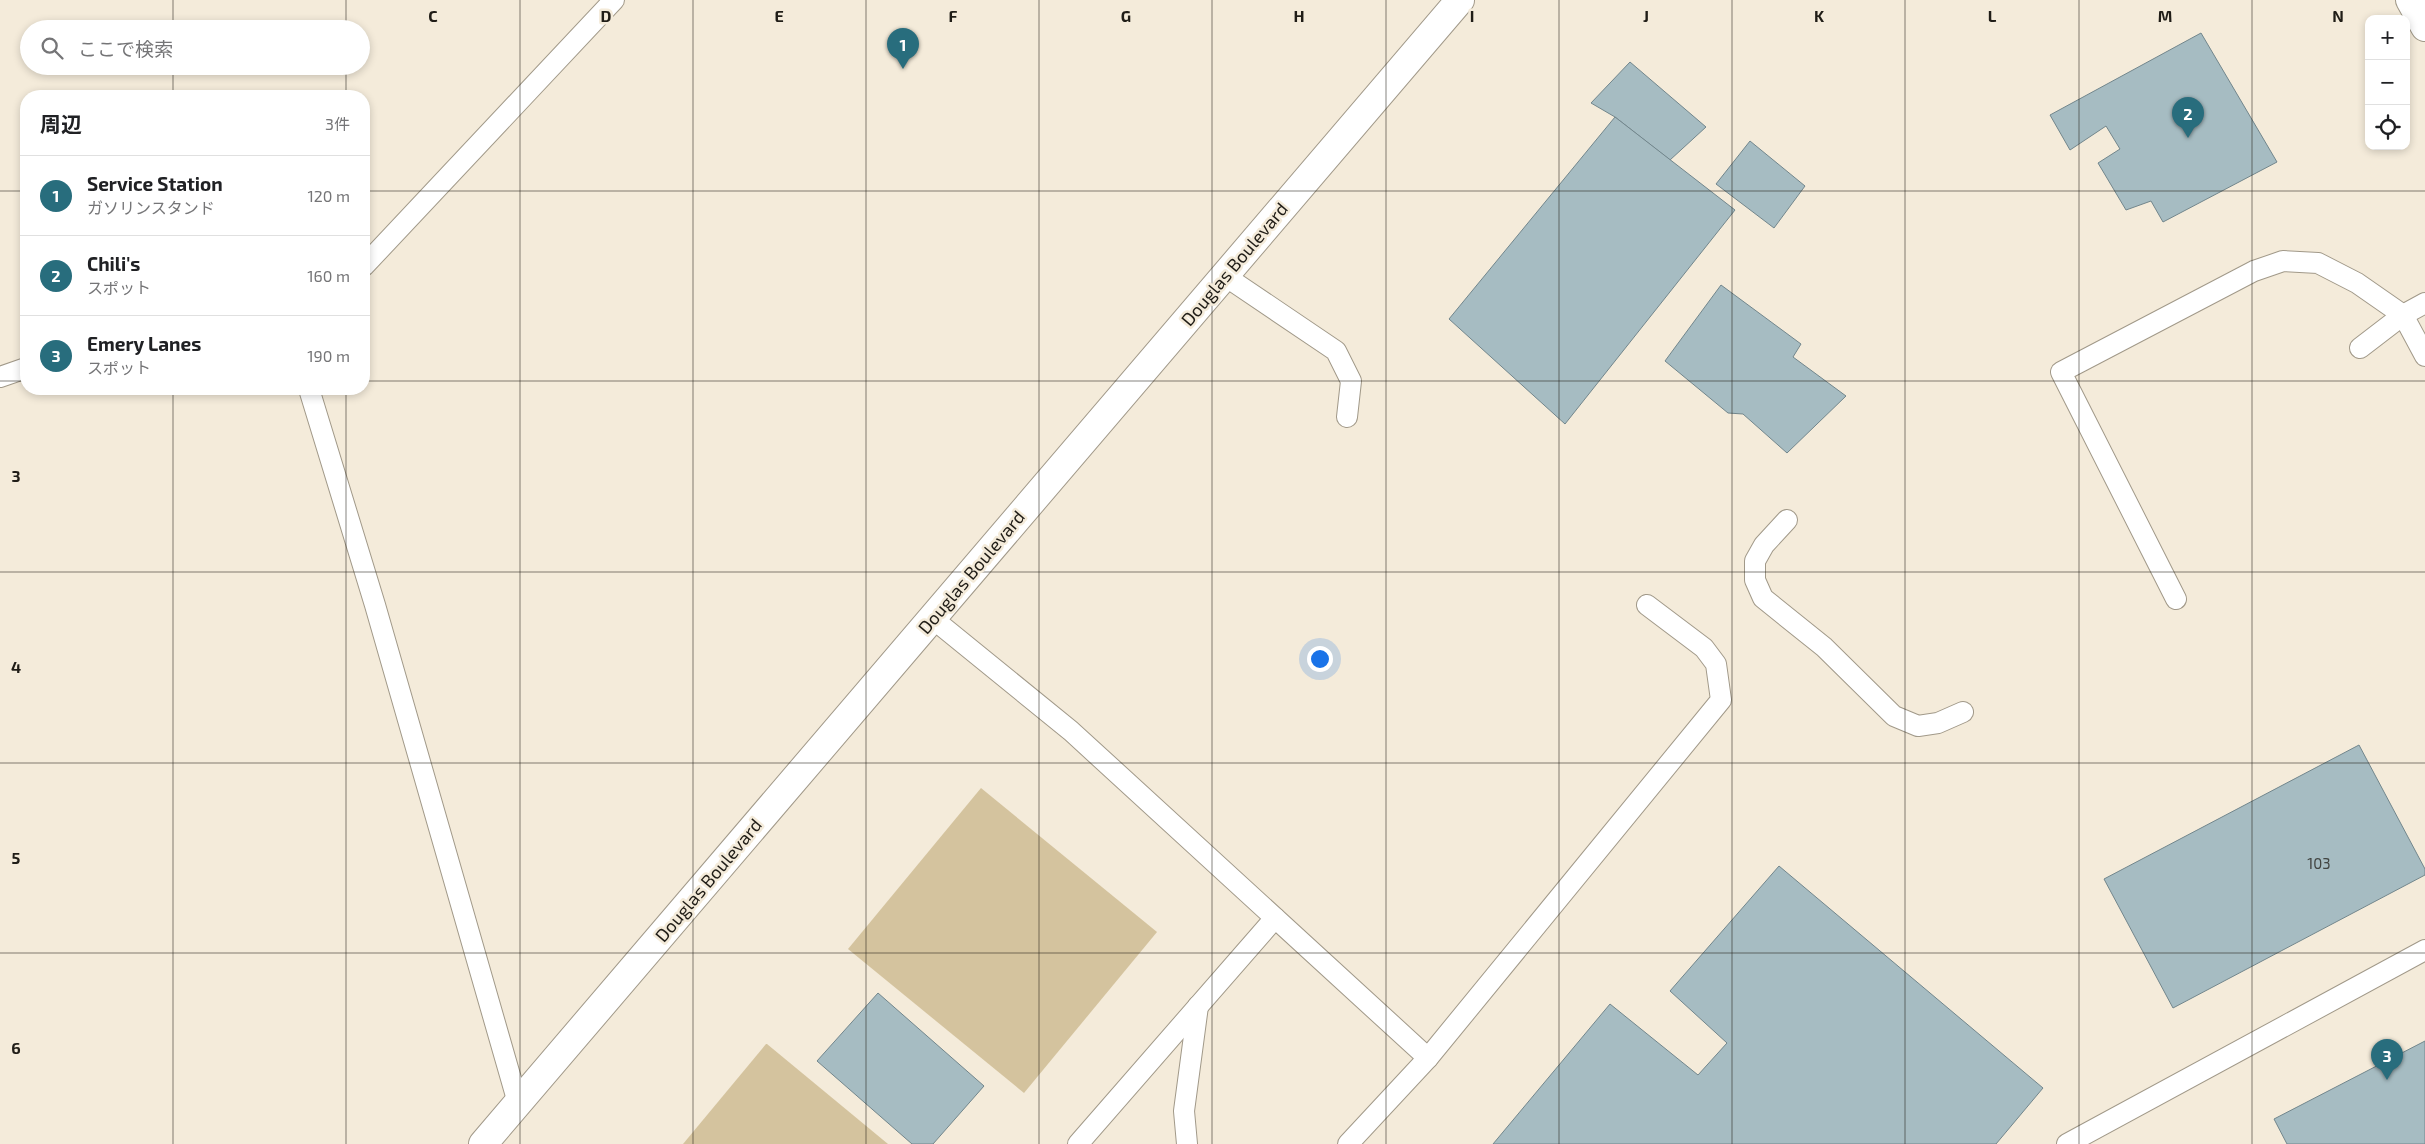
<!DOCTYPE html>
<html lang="ja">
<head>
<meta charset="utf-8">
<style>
	:root { --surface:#fff; --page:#f2f2f2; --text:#202124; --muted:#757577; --line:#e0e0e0; --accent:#286d7d }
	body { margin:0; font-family:"Exo 2","Noto Sans JP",sans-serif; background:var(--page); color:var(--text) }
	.controls { position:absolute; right:15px; top:15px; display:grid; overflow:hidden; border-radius:10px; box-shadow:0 2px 8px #0003 }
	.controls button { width:45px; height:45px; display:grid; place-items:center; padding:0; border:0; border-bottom:1px solid var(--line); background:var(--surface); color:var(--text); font:25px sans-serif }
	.you { position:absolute; left:1319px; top:658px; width:18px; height:18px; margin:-12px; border:4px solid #fff; border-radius:50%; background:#1a73e8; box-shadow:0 0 0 8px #1a73e833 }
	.badge { display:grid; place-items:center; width:32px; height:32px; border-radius:50%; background:var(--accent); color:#fff; font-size:16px; font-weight:700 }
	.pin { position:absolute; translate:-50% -41px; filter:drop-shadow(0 1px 2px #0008) }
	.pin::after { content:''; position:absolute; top:26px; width:18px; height:15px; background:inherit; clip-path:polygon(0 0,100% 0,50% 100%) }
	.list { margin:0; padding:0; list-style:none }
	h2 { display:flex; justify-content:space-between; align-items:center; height:65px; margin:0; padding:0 20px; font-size:21px }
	h2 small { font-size:16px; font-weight:400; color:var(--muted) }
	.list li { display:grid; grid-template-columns:32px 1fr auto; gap:15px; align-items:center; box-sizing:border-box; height:80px; padding:0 20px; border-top:1px solid var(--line) }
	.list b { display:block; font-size:19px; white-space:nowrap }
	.list p { margin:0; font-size:16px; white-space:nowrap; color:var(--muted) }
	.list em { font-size:16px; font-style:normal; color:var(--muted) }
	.icon { flex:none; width:28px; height:28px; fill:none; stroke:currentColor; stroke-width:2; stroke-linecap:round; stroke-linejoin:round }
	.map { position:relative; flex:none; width:2425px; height:1144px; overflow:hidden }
	.search { position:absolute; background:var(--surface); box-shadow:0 2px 8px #0003; left:20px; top:20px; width:350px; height:55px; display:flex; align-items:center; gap:12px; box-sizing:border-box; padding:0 18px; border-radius:28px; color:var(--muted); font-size:19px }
	.panel { position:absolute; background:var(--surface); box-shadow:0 2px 8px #0003; left:20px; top:90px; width:350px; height:305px; border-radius:20px }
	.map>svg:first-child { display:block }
	.green { fill:#d4c39e }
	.building { fill:#a6bcc2; stroke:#72868c }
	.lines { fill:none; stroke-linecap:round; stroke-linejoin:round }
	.lane-casing { stroke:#a19989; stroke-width:22 }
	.secondary-casing { stroke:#a19989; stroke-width:30 }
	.lane { stroke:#fff; stroke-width:20 }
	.secondary { stroke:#fff; stroke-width:28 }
	.grid { fill:none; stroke:#201d17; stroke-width:1; stroke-opacity:0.55 }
	.labels { text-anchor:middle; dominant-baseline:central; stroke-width:5; stroke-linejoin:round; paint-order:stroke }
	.number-label { font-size:15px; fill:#424542 }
	.street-label { font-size:18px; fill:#201d17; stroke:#f4ebda }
	.grid-label { font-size:16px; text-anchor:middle; font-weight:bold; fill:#201d17; stroke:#f4ebda; stroke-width:5; stroke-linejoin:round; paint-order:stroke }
</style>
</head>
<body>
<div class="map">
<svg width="2425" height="1144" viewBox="0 0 2425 1144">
	<rect width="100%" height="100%" fill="#f4ebda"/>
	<!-- green -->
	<g class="green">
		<polygon points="981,788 1157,932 1024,1093 848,949"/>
		<polygon points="766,1044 767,1044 888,1144 683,1144"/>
	</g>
	<!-- building -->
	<g class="building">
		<polygon points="2201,33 2277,162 2163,222 2151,201 2126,210 2098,163 2120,149 2106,126 2070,150 2050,115"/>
		<polygon points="1630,62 1706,127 1670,160 1615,117 1591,103"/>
		<polygon points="1615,117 1735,210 1565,424 1449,319"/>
		<polygon points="1750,141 1805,186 1774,228 1716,184"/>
		<polygon points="1721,285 1801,344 1793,357 1846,396 1787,453 1743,414 1728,413 1665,361"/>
		<polygon points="2359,745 2425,869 2425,875 2173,1008 2104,879"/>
		<polygon points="1779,866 2043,1088 1996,1144 1493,1144 1610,1004 1698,1075 1727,1043 1670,991"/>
		<polygon points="878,993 984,1086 933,1144 912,1144 817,1061"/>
		<polygon points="2425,1041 2425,1144 2287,1144 2274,1119"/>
	</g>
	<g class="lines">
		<!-- lane casing -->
		<g class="lane-casing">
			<g id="lane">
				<polyline points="364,266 614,0"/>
				<polyline points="1225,276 1336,351 1351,381 1347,417"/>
				<polyline points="2360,348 2403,315 2425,303"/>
				<polyline points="0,377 26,368"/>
				<polyline points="309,389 375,605 518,1103"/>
				<polyline points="1787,520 1764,545 1755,561 1755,580 1763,598 1824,647 1894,716 1918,726 1938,723 1963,712"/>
				<polyline points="2176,599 2061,372 2254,271 2283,261 2318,263 2357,283 2403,315 2425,356"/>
				<polyline points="932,618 1071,731 1428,1058"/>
				<polyline points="1078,1144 1275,918"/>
				<polyline points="1187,1144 1184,1111 1198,1006"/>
				<polyline points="1348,1144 1428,1058 1721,700 1716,664 1704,648 1647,605"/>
				<polyline points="2067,1144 2425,950"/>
			</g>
		</g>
		<!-- secondary casing -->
		<g class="secondary-casing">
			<g id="secondary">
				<polyline points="2410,0 2425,27"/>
				<polyline points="483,1144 1460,0"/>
			</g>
		</g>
		<!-- lane -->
		<use href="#lane" class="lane"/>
		<!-- secondary -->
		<use href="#secondary" class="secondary"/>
	</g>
	<!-- grid -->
	<path class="grid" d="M173 0V29M346 0V29M520 0V1144M693 0V1144M866 0V1144M1039 0V1144M1212 0V1144M1386 0V1144M1559 0V1144M1732 0V1144M1905 0V1144M2079 0V1144M2252 0V1144M173 66V96M346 66V96M0 191H26M364 191H2425M0 381H26M364 381H2425M173 389V1144M346 389V1144M0 572H2425M0 763H2425M0 953H2425"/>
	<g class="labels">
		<!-- number labels -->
		<g class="number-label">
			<text x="2319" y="863">103</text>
		</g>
		<!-- street labels -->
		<g class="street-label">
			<text transform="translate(1234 264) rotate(-50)">Douglas Boulevard</text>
			<text transform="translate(971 572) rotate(-50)">Douglas Boulevard</text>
			<text transform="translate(708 880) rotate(-50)">Douglas Boulevard</text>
		</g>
	</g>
	<g class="grid-label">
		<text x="433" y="22">C</text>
		<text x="606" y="22">D</text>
		<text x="779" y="22">E</text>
		<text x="953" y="22">F</text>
		<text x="1126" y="22">G</text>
		<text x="1299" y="22">H</text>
		<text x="1472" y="22">I</text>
		<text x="1646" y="22">J</text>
		<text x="1819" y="22">K</text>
		<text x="1992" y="22">L</text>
		<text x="2165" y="22">M</text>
		<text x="2338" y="22">N</text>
		<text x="16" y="482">3</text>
		<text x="16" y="673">4</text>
		<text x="16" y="864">5</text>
		<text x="16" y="1054">6</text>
	</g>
</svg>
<div class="controls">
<button>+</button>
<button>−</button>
<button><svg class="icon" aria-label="locate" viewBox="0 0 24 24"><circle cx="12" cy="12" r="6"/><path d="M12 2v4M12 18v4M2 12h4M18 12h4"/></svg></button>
</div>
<div class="you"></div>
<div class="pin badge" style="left:903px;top:69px">1</div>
<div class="pin badge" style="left:2188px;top:138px">2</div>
<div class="pin badge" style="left:2387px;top:1080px">3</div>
<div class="search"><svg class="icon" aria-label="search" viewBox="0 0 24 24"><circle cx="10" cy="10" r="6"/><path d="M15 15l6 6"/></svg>ここで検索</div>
<section class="panel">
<h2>周辺<small>3件</small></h2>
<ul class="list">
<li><span class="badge">1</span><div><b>Service Station</b><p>ガソリンスタンド</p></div><em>120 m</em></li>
<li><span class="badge">2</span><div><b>Chili's</b><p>スポット</p></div><em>160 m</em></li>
<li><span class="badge">3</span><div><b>Emery Lanes</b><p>スポット</p></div><em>190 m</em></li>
</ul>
</section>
</div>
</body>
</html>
